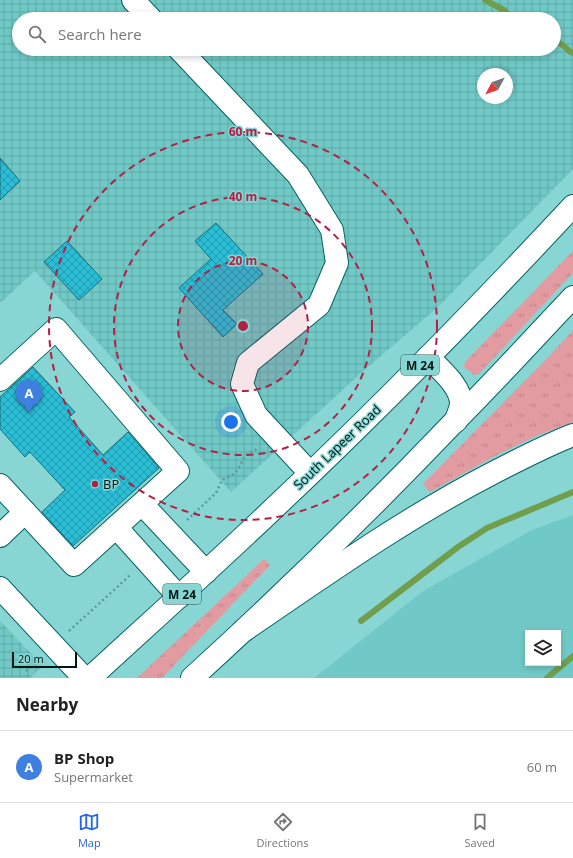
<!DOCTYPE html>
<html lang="en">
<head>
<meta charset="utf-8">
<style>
	:root { --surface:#fff; --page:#f6f6f6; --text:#222; --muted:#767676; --line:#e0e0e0; --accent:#2563eb }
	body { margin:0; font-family:"Open Sans",sans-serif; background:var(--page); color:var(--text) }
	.controls { position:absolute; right:12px; bottom:12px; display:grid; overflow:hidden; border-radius:0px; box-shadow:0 2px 6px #0003 }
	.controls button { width:36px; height:36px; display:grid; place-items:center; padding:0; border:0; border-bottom:1px solid var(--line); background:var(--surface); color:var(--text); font:20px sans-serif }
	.compass { position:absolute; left:477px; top:68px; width:36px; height:36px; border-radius:50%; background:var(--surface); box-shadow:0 2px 6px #0003; rotate:229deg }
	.scale { position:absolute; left:12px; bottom:10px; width:65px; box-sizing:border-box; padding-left:4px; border:2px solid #001615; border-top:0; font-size:11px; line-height:14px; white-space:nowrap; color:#001615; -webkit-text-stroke:3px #88d6d3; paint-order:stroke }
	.you { position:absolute; left:231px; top:422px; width:14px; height:14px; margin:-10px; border:3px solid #fff; border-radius:50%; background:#1a73e8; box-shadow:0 0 0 6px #1a73e833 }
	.badge { display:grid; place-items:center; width:26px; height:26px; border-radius:50%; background:var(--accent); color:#fff; font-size:13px; font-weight:700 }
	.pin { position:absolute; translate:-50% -33px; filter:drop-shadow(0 1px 2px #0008) }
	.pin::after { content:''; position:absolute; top:21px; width:14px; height:12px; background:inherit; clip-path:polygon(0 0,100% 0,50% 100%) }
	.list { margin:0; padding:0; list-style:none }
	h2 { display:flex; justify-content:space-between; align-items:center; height:52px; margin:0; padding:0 16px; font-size:17px }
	h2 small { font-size:13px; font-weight:400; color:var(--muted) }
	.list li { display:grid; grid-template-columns:26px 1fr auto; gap:12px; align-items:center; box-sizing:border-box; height:72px; padding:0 16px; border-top:1px solid var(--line) }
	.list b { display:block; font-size:15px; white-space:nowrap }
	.list p { margin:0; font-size:13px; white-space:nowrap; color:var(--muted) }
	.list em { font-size:13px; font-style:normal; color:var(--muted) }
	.icon { flex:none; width:22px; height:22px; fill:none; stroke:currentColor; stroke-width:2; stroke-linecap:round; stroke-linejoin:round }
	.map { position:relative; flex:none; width:573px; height:678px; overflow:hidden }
	.search { position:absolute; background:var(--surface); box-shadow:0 2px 6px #0003; left:12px; right:12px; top:12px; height:44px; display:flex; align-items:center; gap:10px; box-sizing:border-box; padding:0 14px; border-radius:22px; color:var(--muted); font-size:15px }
	.sheet { height:124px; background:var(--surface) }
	nav { display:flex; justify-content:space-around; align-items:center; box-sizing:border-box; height:56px; border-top:1px solid var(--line); background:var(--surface); font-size:11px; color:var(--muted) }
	nav a { display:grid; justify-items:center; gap:2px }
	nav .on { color:var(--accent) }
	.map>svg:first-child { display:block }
	.built { fill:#70c9c6; fill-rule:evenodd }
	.industrial { fill:url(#industrial-grid); fill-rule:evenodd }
	.grass { fill:url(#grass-tufts) }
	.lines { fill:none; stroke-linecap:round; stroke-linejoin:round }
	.stream { stroke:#719e4d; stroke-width:6 }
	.building { fill:url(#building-cross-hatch); stroke:#1b6c7b }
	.minor-casing { stroke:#036462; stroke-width:24 }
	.major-casing { stroke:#036462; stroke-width:24 }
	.highway-casing { stroke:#036462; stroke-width:24 }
	.path { stroke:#5d9a97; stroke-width:2.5; stroke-dasharray:2 3; stroke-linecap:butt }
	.minor { stroke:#fff; stroke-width:22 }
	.major { stroke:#fff; stroke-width:22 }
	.highway { stroke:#fff; stroke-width:22 }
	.ring { fill:none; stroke:#b32046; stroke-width:2; stroke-dasharray:7 5 }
	.poi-dot { fill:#b32046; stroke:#88d6d3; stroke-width:1.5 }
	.labels { text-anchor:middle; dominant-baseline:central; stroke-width:3; stroke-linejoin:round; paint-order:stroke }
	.shield { fill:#88d6d3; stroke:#29504e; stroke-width:1 }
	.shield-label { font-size:12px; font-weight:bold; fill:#001615 }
	.street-label { font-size:13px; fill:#001615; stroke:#88d6d3 }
	.poi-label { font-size:13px; fill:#001615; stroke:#88d6d3; text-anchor:start }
	.centre { fill:#b32046; stroke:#88d6d3; stroke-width:2 }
	.ring-label { font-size:12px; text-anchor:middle; font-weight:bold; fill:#b32046; stroke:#88d6d3; stroke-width:3; stroke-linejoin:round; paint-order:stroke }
</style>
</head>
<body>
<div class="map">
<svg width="573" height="678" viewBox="0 0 573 678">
	<defs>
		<pattern id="industrial-grid" width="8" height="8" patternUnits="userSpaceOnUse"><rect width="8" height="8" fill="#70c9c6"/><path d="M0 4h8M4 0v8" fill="none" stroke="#5faca9"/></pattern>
		<pattern id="grass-tufts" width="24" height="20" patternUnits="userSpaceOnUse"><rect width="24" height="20" fill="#e39ba2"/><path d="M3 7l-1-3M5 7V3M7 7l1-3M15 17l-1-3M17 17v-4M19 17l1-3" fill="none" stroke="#c1858b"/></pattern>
		<pattern id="building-cross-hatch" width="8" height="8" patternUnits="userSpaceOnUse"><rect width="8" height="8" fill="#2abdd6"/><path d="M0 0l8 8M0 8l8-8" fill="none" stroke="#2299ac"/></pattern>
	</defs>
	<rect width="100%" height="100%" fill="#88d6d3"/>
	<!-- built -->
	<path class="built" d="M573 515V678H314L423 591 532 530ZM528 633H558V663H528Z"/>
	<!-- industrial -->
	<g class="industrial">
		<path d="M0 0H573V169L438 307 361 373 231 492 35 271 0 303ZM19 19H554V49H19ZM483 74H507V98H483Z"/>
		<polygon points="0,621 43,666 30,678 0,678"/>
	</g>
	<!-- grass -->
	<g class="grass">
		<polygon points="573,251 573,273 479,374 474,375 464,367 465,362"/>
		<polygon points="573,330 573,422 534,437 497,455 430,492 423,484 554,351"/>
		<polygon points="264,559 270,565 162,678 137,678"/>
	</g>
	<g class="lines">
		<!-- stream -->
		<g class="stream">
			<polyline points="485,0 504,10 512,19"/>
			<polyline points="554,40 564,46 569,51 573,53"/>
			<polyline points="361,621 458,547 487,528 573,492"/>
			<polyline points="547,678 573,656"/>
		</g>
	</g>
	<!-- building -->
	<g class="building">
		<polygon points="0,158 20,181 0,200"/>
		<polygon points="216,223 263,274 223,310 237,324 223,337 179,288 211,259 195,241"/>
		<polygon points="67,241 102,279 79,300 44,262"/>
		<polygon points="33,367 75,412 69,417 103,455 128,432 159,468 73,546 42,512 65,490 30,452 25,457 0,429 0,397"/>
	</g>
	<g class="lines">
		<!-- minor casing -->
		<g class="minor-casing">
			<g id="minor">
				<polyline points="133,0 151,19"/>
				<polyline points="179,49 298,175 332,230 337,263 319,305 248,363 242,384 256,415 310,473"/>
				<polyline points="0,380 56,329 178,471 74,565 0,485"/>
				<polyline points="142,504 206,572"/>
				<polyline points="116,527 179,597"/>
				<polyline points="0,536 25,512"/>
				<polyline points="0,588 84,678"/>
			</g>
		</g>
		<!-- major casing -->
		<g class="major-casing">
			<g id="major">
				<path d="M428 357C440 369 462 387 461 405 460 410 457 416 456 421"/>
				<path d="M90 678C151 622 212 567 272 510 376 412 476 310 573 206"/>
				<path d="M192 678C283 595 371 509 456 420 496 380 534 338 573 297"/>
			</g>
		</g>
		<!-- highway casing -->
		<g class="highway-casing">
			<path id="highway" d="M243 631C324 576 404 519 491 474 518 460 545 446 573 435"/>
		</g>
		<!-- path -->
		<g class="path">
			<polyline points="187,520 216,493 222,480 234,474 239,468 243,459 247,454 257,449"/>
			<polyline points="69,631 126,579 130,575"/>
			<polyline points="26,671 38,661"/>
		</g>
		<!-- minor -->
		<use href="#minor" class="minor"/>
		<!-- major -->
		<use href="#major" class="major"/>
		<!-- highway -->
		<use href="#highway" class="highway"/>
	</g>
	<!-- distance rings -->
	<circle cx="243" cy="326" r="65" fill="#b32046" fill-opacity=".12"/>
	<g class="ring">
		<circle cx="243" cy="326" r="65"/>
		<circle cx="243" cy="326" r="129"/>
		<circle cx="243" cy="326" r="194"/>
	</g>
	<!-- markers -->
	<circle class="poi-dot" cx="95" cy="484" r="4"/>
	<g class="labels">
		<!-- shield labels -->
		<g class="shield">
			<rect x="401" y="355" width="38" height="20" rx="3"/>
			<rect x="163" y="584" width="38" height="20" rx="3"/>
		</g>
		<g class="shield-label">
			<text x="420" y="365">M 24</text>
			<text x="182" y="594">M 24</text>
		</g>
		<!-- street labels -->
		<g class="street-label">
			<text transform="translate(337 447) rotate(-44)">South Lapeer Road</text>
		</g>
		<!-- poi labels -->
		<g class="poi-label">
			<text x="103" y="484">BP</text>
		</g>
	</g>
	<circle cx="243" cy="326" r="6" class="centre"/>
	<g class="ring-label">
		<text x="243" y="136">60 m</text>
		<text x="243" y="201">40 m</text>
		<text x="243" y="265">20 m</text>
	</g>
</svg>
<div class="controls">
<button><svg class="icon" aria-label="layers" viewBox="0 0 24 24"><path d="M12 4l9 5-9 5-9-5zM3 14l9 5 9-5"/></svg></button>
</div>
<svg class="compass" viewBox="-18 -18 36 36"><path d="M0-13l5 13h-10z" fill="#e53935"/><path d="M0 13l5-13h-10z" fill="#767676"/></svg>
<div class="scale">20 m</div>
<div class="you"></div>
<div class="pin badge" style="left:29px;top:413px;background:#3f7fe0">A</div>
<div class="search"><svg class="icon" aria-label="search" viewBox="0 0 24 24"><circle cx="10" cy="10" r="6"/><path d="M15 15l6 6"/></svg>Search here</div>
</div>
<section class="sheet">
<h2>Nearby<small></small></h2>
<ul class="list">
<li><span class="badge" style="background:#3f7fe0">A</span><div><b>BP Shop</b><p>Supermarket</p></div><em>60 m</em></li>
</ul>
</section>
<nav>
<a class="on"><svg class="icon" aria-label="map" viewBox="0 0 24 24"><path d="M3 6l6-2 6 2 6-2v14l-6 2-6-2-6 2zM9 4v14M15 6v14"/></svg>Map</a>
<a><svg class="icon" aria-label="directions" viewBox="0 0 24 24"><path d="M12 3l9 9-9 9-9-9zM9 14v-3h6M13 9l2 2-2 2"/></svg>Directions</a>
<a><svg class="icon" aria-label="saved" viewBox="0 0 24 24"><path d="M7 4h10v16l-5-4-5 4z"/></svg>Saved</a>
</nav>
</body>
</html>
